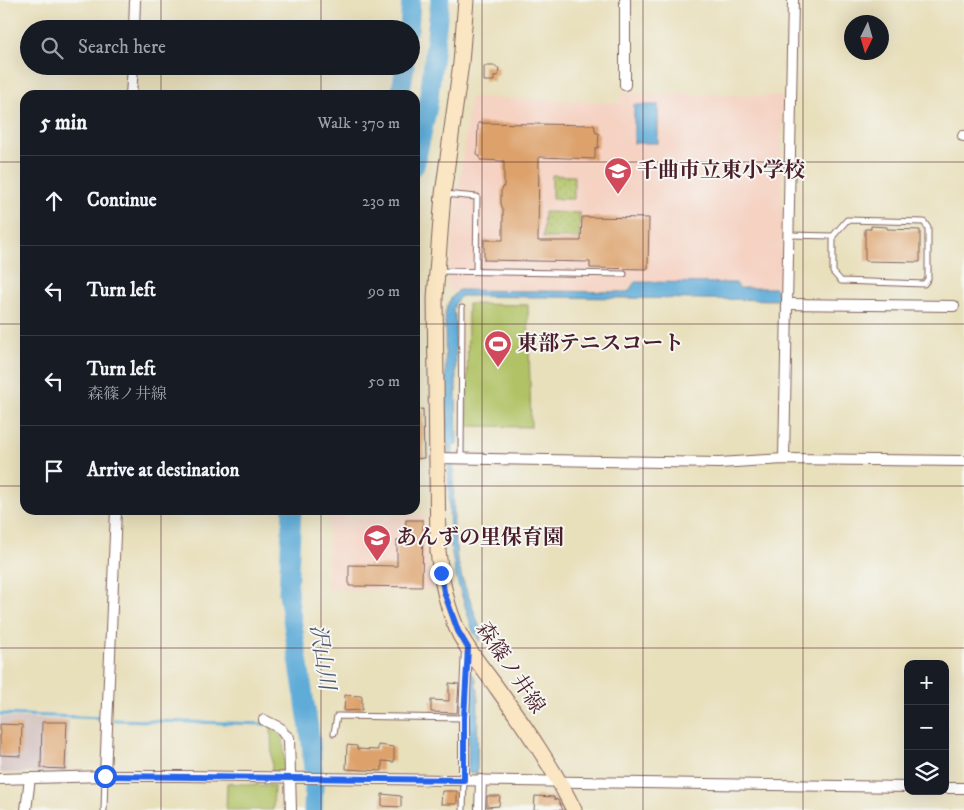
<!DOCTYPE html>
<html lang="en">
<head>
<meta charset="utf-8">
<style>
	:root { --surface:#171b24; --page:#242831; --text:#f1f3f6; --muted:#9ea1a6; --line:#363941 }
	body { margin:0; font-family:"IM FELL DW Pica","Noto Serif JP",serif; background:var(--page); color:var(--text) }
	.controls { position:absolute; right:15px; bottom:15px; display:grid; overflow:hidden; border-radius:10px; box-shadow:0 5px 20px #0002 }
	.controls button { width:45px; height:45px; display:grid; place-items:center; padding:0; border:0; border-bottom:1px solid var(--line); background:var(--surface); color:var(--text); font:25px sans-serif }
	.compass { position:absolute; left:844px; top:15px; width:45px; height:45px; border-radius:50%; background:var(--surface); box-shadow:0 5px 20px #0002; rotate:185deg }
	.stop { position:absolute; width:15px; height:15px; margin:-11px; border:4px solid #2563eb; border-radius:50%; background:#fff }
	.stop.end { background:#2563eb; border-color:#fff; box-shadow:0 1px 5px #0008 }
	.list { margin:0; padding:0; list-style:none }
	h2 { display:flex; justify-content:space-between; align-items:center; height:65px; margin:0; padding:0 20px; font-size:21px }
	h2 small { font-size:16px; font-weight:400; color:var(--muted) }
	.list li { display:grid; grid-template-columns:32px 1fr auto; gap:15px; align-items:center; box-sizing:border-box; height:90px; padding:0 20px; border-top:1px solid var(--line) }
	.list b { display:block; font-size:19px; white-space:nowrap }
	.list p { margin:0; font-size:16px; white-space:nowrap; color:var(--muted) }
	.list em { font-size:16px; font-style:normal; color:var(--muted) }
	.icon { flex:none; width:28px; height:28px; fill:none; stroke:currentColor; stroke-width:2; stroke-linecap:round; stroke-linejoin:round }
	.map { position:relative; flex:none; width:964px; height:810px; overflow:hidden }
	.search { position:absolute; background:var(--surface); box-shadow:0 5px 20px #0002; left:20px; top:20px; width:400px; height:55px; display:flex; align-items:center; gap:12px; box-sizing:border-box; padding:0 18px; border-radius:28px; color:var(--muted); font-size:19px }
	.panel { position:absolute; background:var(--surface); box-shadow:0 5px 20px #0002; left:20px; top:90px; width:400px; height:425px; border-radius:15px }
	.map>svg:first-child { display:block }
	.built { fill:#f5d2c2 }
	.industrial { fill:#d1bfbd }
	.grass { fill:url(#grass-dots); stroke:#7d7048 }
	.park { fill:#b0c265; stroke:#7d7048 }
	.water { fill:#5eacd8; stroke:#546682 }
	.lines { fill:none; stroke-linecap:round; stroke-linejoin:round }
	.stream { stroke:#5eacd8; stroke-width:3 }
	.river { stroke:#5eacd8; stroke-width:19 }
	.building { fill:#dda26c }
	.lane-casing { stroke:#81625d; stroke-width:7 }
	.street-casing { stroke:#81625d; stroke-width:12 }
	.secondary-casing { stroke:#81625d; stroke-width:17 }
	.lane { stroke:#fff; stroke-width:5 }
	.street { stroke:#fff; stroke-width:10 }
	.secondary { stroke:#fbe6c3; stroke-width:15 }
	.route { stroke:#2563eb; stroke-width:6 }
	.grid { fill:none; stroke:#4a1f2b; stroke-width:1; stroke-opacity:0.55 }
	.labels { text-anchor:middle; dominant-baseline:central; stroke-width:4; stroke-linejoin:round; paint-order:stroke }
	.poi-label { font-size:21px; font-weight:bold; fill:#4a1f2b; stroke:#f6f6f2; text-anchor:start }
	.street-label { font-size:21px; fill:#4a1f2b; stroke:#f6f6f2 }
	.water-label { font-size:22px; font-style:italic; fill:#525770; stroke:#f6f6f2 }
</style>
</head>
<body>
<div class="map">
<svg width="964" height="810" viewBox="0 0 964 810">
	<defs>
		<pattern id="grass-dots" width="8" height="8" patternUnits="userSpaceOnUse" patternTransform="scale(1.25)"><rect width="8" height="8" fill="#b0c265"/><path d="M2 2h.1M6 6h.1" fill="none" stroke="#99a658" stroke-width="1.8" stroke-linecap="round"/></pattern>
	</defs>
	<rect width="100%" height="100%" fill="#f6f6f2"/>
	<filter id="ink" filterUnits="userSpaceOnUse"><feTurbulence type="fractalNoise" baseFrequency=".02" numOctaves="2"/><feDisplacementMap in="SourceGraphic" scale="10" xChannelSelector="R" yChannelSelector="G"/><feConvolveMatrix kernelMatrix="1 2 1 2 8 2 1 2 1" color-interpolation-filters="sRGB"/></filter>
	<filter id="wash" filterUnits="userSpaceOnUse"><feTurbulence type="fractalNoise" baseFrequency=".0096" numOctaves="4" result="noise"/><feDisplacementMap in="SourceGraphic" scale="20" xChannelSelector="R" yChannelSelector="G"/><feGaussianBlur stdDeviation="1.12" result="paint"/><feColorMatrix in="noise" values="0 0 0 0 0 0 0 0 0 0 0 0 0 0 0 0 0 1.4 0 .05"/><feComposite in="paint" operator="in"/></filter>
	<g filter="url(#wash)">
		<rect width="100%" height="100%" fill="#e8dfbb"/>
		<!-- built -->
		<g class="built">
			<polygon points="622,93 782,96 782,287 739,287 736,283 634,281 627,291 459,289 451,292 447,288 457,204 452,202 454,187 459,187 470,97 620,103"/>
			<polygon points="425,515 426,549 432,590 327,589 329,517"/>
		</g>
		<!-- industrial -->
		<polygon class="industrial" points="0,717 69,720 67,772 0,773"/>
		<!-- grass -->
		<g class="grass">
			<polygon points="552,175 574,176 574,199 552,199"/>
			<polygon points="544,212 580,213 579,238 543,238"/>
		</g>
		<!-- park -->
		<g class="park">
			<polygon points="468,304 528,305 531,427 467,426"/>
			<polygon points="271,726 283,738 285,771 272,772"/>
			<polygon points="227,783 274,786 273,810 226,810"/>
		</g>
		<!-- water -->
		<g class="water">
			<rect x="634" y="105" width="24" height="38"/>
			<path d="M635 282 736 283 739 288H775L779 294H783V300L462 296C456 299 453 307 453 314H455L457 445H453V455H448V445H446L445 314C447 304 451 297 459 290L628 292Z"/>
			<polygon points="448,463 453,463 454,529 457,558 462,578 481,631 480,642 473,631 456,577 450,542"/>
			<polygon points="469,670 476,679 476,687 478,689 477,774 468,773"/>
		</g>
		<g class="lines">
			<!-- stream -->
			<g class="stream">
				<polyline points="0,714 103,718"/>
				<polyline points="114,720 265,724"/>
			</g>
			<!-- river -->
			<g class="river">
				<polyline points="409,29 411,0"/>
				<polyline points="400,95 405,66"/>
				<polyline points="415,166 428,106 440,0"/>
				<polyline points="292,510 288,593 311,742 314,785 313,810"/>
			</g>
		</g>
		<g id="blocks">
			<!-- building -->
			<g class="building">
				<polygon points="484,66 496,66 496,68 499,68 498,76 494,76 494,81 484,81"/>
				<polygon points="478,123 594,125 596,133 599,133 598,148 595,148 595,159 539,157 538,241 581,241 582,217 649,218 648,269 590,268 590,262 484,260 484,240 503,240 503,210 501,204 501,191 504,186 504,161 480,160 480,156 477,156"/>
				<polygon points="871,226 887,227 887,229 920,230 920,262 865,261 865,229 871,229"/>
				<polygon points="423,409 424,458 415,459 415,410"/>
				<polygon points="406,520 423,520 422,587 349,586 349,565 397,566 397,540 405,540"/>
				<polygon points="449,683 459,684 457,713 431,712 431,700 449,701"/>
				<polygon points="345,695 361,696 362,697 362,710 344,711"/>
				<polygon points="42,722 67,722 65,769 41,768"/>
				<polygon points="0,724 22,725 21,756 0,755"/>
				<polygon points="347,745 357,746 357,749 378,750 378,745 394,747 394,762 382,761 382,771 346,769"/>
				<polygon points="442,791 457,791 457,804 441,804"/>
				<polygon points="382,794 401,796 401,807 382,806"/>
				<polygon points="487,796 500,796 499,806 487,807"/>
				<polygon points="535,796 554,797 554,799 558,800 563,810 534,810"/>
			</g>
		</g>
	</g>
	<g filter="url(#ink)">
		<use href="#blocks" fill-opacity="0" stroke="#81625d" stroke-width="1"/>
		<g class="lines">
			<!-- lane casing -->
			<g class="lane-casing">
				<g id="lane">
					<polyline points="444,194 477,197 476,271"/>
					<polygon points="847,220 924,222 928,228 928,279 924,284 841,281 833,272 833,236"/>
					<polyline points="789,235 833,236"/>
					<polyline points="439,271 624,274"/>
					<polyline points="461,458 462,308"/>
					<polyline points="334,733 337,716 464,718"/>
					<polyline points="104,810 105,776"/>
					<polyline points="463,810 464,780"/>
				</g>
			</g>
			<!-- street casing -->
			<g class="street-casing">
				<g id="street">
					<polyline points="134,29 135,0"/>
					<polyline points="625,85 625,0"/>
					<polyline points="131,95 133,66"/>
					<polyline points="963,136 964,136"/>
					<polyline points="786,304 954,306"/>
					<polyline points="438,458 719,463 784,459 964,461"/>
					<polyline points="784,459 793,0"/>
					<polyline points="264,720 280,728 284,734 289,738 291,810"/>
					<polyline points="105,776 116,510"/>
					<polyline points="0,779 105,776 182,776 908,787"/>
					<polyline points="464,780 464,718 467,648"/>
					<polyline points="945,788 964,788"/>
					<polyline points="26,810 30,778"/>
					<polyline points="480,810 481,780"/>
				</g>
			</g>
			<!-- secondary casing -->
			<g class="secondary-casing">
				<path id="secondary" d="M466 0 461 63 443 194 435 298 438 551C441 578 446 606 458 631 468 652 484 669 497 688 525 727 553 767 574 810"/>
			</g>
			<!-- lane -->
			<use href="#lane" class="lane"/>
			<!-- street -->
			<use href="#street" class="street"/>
			<!-- secondary -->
			<use href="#secondary" class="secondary"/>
		</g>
	</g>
	<g class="lines" filter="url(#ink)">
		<!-- route -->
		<polyline class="route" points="105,776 464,780 464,718 468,648 458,631 444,592 441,573"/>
	</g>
	<!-- grid -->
	<path class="grid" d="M161 0V29M321 0V29M482 0V810M643 0V810M803 0V810M161 66V95M321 66V95M0 162H25M415 162H964M0 324H25M415 324H964M0 486H25M415 486H964M161 510V810M321 510V810M0 648H964"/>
	<!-- icons -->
	<defs>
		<g id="school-pin" transform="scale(1.4375)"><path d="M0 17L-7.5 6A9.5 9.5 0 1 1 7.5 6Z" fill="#d1495b" stroke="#f6f6f2"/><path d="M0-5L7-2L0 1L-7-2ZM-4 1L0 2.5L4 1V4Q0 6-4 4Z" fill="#fff"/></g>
		<g id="stadium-pin" transform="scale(1.4375)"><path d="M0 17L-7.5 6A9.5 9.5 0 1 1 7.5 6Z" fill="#d1495b" stroke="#f6f6f2"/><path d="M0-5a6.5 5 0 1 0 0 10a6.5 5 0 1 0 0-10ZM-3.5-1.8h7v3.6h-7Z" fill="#fff"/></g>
	</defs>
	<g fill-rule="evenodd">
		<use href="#school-pin" x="618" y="171"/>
		<use href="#stadium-pin" x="498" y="344"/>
		<use href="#school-pin" x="377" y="538"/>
	</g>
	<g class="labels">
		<!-- poi labels -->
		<g class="poi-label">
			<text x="637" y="171">千曲市立東小学校</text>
			<text x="517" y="344">東部テニスコート</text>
			<text x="396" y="538">あんずの里保育園</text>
		</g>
		<!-- street labels -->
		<g class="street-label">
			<text transform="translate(510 668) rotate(56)">森篠ノ井線</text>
		</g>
		<!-- water labels -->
		<g class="water-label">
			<text transform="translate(322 657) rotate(81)">沢山川</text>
		</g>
	</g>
</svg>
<div class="controls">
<button>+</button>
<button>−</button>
<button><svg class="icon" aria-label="layers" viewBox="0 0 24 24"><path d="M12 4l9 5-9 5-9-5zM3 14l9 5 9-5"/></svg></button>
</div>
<svg class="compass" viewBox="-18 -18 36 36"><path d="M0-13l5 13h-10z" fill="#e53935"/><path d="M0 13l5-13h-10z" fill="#9ea1a6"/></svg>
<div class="stop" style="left:105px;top:776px"></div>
<div class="stop end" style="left:441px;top:573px"></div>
<div class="search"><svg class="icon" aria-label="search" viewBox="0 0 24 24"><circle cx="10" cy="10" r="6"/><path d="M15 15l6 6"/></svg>Search here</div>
<section class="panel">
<h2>5 min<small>Walk · 370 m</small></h2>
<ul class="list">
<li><svg class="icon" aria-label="ahead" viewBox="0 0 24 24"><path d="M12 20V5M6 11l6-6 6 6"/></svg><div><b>Continue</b></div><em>230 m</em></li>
<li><svg class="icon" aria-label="left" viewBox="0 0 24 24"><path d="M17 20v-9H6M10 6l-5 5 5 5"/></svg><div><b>Turn left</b></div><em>90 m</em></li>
<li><svg class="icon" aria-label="left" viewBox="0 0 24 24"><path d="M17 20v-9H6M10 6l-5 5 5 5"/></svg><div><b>Turn left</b><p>森篠ノ井線</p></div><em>50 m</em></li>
<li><svg class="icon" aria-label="arrive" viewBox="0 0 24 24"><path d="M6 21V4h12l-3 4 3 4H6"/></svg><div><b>Arrive at destination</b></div></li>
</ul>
</section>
</div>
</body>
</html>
